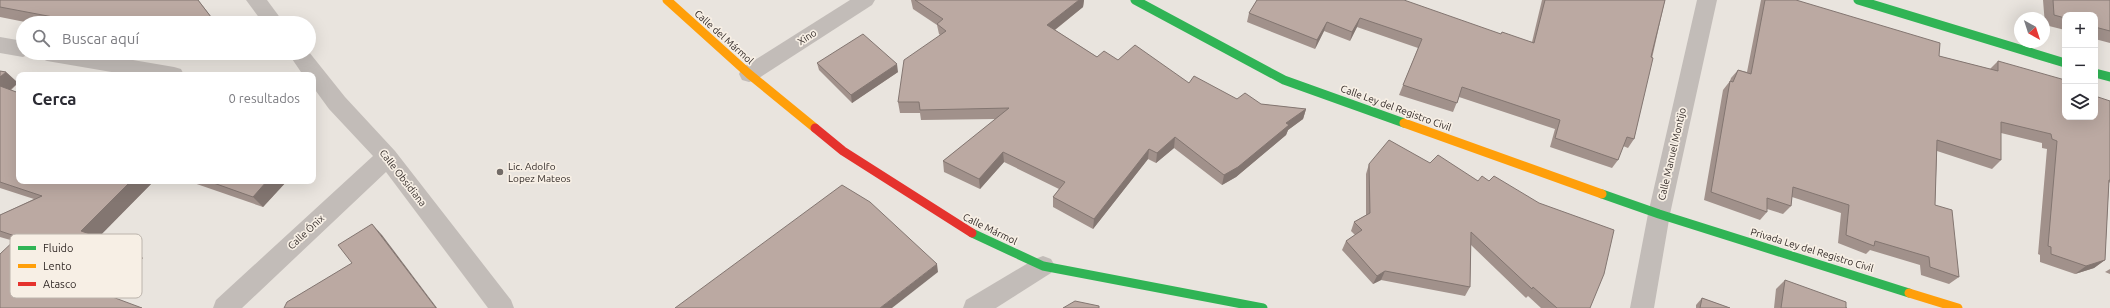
<!DOCTYPE html>
<html lang="es">
<head>
<meta charset="utf-8">
<style>
	:root { --surface:#fff; --page:#f2f2f3; --text:#2b2b33; --muted:#7c7c81; --line:#e1e1e2 }
	body { margin:0; font-family:Ubuntu,sans-serif; background:var(--page); color:var(--text) }
	.controls { position:absolute; right:12px; top:12px; display:grid; overflow:hidden; border-radius:8px; box-shadow:0 4px 16px #0002 }
	.controls button { width:36px; height:36px; display:grid; place-items:center; padding:0; border:0; border-bottom:1px solid var(--line); background:var(--surface); color:var(--text); font:20px sans-serif }
	.compass { position:absolute; left:2014px; top:12px; width:36px; height:36px; border-radius:50%; background:var(--surface); box-shadow:0 4px 16px #0002; rotate:141deg }
	.list { margin:0; padding:0; list-style:none }
	h2 { display:flex; justify-content:space-between; align-items:center; height:52px; margin:0; padding:0 16px; font-size:17px }
	h2 small { font-size:13px; font-weight:400; color:var(--muted) }
	.icon { flex:none; width:22px; height:22px; fill:none; stroke:currentColor; stroke-width:2; stroke-linecap:round; stroke-linejoin:round }
	.map { position:relative; flex:none; width:2110px; height:308px; overflow:hidden }
	.search { position:absolute; background:var(--surface); box-shadow:0 4px 16px #0002; left:16px; top:16px; width:300px; height:44px; display:flex; align-items:center; gap:10px; box-sizing:border-box; padding:0 14px; border-radius:22px; color:var(--muted); font-size:15px }
	.panel { position:absolute; background:var(--surface); box-shadow:0 4px 16px #0002; left:16px; top:72px; width:300px; height:112px; border-radius:8px }
	.map>svg:first-child { display:block }
	.lines { fill:none; stroke-linecap:round; stroke-linejoin:round }
	.street { fill:#c2bcb8; fill-rule:evenodd }
	.fast { stroke:#30b455; stroke-width:9 }
	.slow { stroke:#ff9f0a; stroke-width:9 }
	.jam { stroke:#e5322d; stroke-width:9 }
	.wall { fill:#a1918b }
	.shaded-wall { fill:#837671 }
	.building { fill:#bba9a2; stroke:#837671 }
	.poi-dot { fill:#726b67; stroke:#f7efe5; stroke-width:1.5 }
	.labels { text-anchor:middle; dominant-baseline:central; stroke-width:3.5; stroke-linejoin:round; paint-order:stroke }
	.street-label { font-size:10px; fill:#322a27; stroke:#f7efe5 }
	.poi-label { font-size:10px; fill:#322a27; stroke:#f7efe5; text-anchor:start }
	.key { fill:#f7efe5; stroke:#bcb4ac; stroke-width:1 }
	.key-label { font-size:11px; fill:#322a27 }
</style>
</head>
<body>
<div class="map">
<svg width="2110" height="308" viewBox="0 0 2110 308">
	<rect width="100%" height="100%" fill="#e9e4de"/>
	<g class="lines">
		<!-- street -->
		<g class="street">
			<polygon points="246,0 267,0 284,23 263,23"/>
			<polygon points="850,0 875,0 872,5 756,80 749,82 742,80 739,74 742,68"/>
			<polygon points="1697,0 1717,0 1670,214 1654,308 1630,308 1648,214"/>
			<polygon points="0,37 23,41 23,53 31,53 23,57 0,53"/>
			<polygon points="309,52 345,97 395,151 511,300 514,308 488,308 386,172 242,308 213,308 216,300 373,156 329,109 313,87 313,75 303,75 288,53"/>
			<polygon points="37,53 92,53 174,67 181,69 184,75 129,75 47,61 40,58"/>
			<polygon points="1043,256 1051,259 1055,266 1051,273 996,308 963,308 966,300 1035,259"/>
		</g>
		<!-- fast -->
		<g class="fast">
			<polyline points="1135,0 1284,80 1404,123"/>
			<polyline points="1858,0 2065,63"/>
			<polyline points="2095,73 2110,77"/>
			<polyline points="1602,194 1659,214 1909,293"/>
			<polyline points="972,233 1043,266 1263,308"/>
		</g>
		<!-- slow -->
		<g class="slow">
			<polyline points="667,0 749,74 815,128"/>
			<polyline points="1404,123 1602,194"/>
			<polyline points="1909,293 1958,308"/>
		</g>
		<!-- jam -->
		<polyline class="jam" points="815,128 843,151 972,233"/>
	</g>
	<!-- wall -->
	<g class="wall">
		<polygon points="0,0 216,23 30,23 0,17"/>
		<polygon points="911,0 1084,0 1083,7 1055,30 1097,57 1118,60 1237,99 1261,104 1306,109 1303,119 1288,130 1286,135 1236,177 1222,185 1174,148 1156,163 1148,159 1093,229 1053,207 1053,197 1059,189 1004,162 980,189 944,172 943,161 996,119 921,120 920,113 900,113 898,102 940,35 939,34 937,25 913,9"/>
		<polygon points="1257,0 1501,34 1532,42 1542,0 1665,0 1634,139 1628,148 1623,146 1618,160 1612,168 1550,147 1555,129 1459,97 1453,112 1399,95 1418,48 1357,27 1350,41 1324,31 1315,49 1247,22 1249,13"/>
		<polygon points="1761,0 1796,0 1939,56 1990,69 1998,61 2065,117 2110,101 2110,182 2109,183 2105,260 2094,268 2075,274 2040,262 2040,255 2038,254 2047,149 2042,148 2042,143 2001,133 2001,160 1992,169 1937,151 1935,205 1959,277 1949,284 1921,275 1920,265 1870,250 1866,254 1838,243 1841,213 1792,197 1791,206 1783,214 1767,209 1767,212 1760,220 1704,200 1723,90 1730,81 1731,78 1738,70 1747,72"/>
		<polygon points="2043,0 2110,0 2110,43 2095,39 2095,15 2065,15 2065,30 2045,25"/>
		<polygon points="817,63 898,72 852,103 819,70"/>
		<polygon points="0,71 6,72 18,83 11,90 154,181 98,237 143,258 132,269 133,271 0,308 14,241 0,237 0,215 34,199 0,188"/>
		<polygon points="1369,164 1590,308 1541,308 1528,296 1526,298 1471,245 1470,287 1465,296 1381,280 1373,284 1342,250 1346,241 1355,235 1351,231 1354,222 1366,215 1366,174"/>
		<polygon points="188,181 287,181 263,207"/>
		<polygon points="2110,269 2110,274 2105,272"/>
		<polygon points="1785,280 1846,308 1847,308 1774,308 1776,289"/>
		<polygon points="1702,298 1730,308 1696,308 1696,305"/>
	</g>
	<!-- shaded-wall -->
	<g class="shaded-wall">
		<polygon points="198,0 216,23 197,23"/>
		<polygon points="1079,0 1084,0 1083,7 1047,36 1047,25"/>
		<polygon points="1360,18 1357,27 1350,41 1352,32"/>
		<polygon points="1327,22 1324,31 1315,49 1317,40"/>
		<polygon points="897,64 898,72 852,103 851,95"/>
		<polygon points="6,72 18,83 5,94 0,90 0,77"/>
		<polygon points="1306,109 1303,119 1288,130 1286,135 1236,177 1222,185 1224,175 1286,123"/>
		<polygon points="1175,137 1174,148 1156,163 1157,153"/>
		<polygon points="1149,149 1148,159 1093,229 1094,219"/>
		<polygon points="1003,152 1004,162 980,189 979,179"/>
		<polygon points="131,181 154,181 94,242 81,231"/>
		<polygon points="267,181 287,181 263,207 253,197"/>
		<polygon points="372,224 382,235 437,308 436,308"/>
		<polygon points="131,248 143,258 132,269 133,271 104,299 91,289"/>
		<polygon points="2105,260 2094,268 2075,274 2086,266"/>
		<polygon points="937,264 938,272 892,308 880,308"/>
		<polygon points="1385,271 1381,280 1373,284 1377,276"/>
	</g>
	<!-- building -->
	<g class="building">
		<polygon points="0,0 198,0 211,17 197,23 85,23 0,7"/>
		<polygon points="915,0 1079,0 1047,25 1097,57 1104,51 1118,60 1135,45 1189,83 1194,76 1237,99 1245,93 1261,104 1306,109 1286,123 1289,125 1238,167 1224,175 1175,137 1157,153 1149,149 1094,219 1053,197 1065,182 1003,152 979,179 943,161 1009,108 920,110 919,102 898,102 904,60 946,31 937,24 943,19"/>
		<polygon points="1257,0 1404,0 1501,34 1502,32 1534,43 1545,0 1665,0 1651,57 1653,58 1634,139 1627,137 1618,160 1555,138 1560,120 1462,87 1457,103 1403,85 1422,39 1360,18 1352,32 1327,22 1317,40 1249,13"/>
		<polygon points="1765,0 1796,0 1940,43 1939,56 1998,71 1998,61 2065,80 2065,117 2095,117 2095,96 2110,101 2110,180 2109,180 2105,260 2086,266 2051,254 2051,247 2048,246 2057,141 2052,139 2051,134 2001,122 2001,160 1937,140 1935,205 1952,210 1959,277 1930,267 1929,257 1875,241 1874,246 1846,235 1849,205 1793,187 1791,206 1767,198 1767,212 1711,192 1730,81 1733,82 1738,70 1751,74"/>
		<polygon points="2053,0 2110,0 2110,31 2095,27 2095,15 2065,15 2065,18 2054,15"/>
		<polygon points="863,34 897,64 851,95 817,63"/>
		<polygon points="0,71 6,72 0,77"/>
		<polygon points="0,86 19,93 19,181 131,181 81,231 131,248 119,260 121,261 91,289 142,308 0,308 0,254 18,237 0,231 0,215 42,196 0,182"/>
		<polygon points="1389,140 1430,163 1438,155 1478,181 1482,176 1489,181 1494,176 1539,203 1614,230 1604,274 1590,308 1557,308 1533,287 1532,289 1471,232 1470,287 1385,271 1377,276 1346,241 1362,230 1354,222 1370,213 1369,164"/>
		<polygon points="208,181 267,181 253,197"/>
		<polygon points="842,185 870,202 937,264 880,308 675,308"/>
		<polygon points="372,224 436,308 284,308 287,302 352,263 338,245"/>
		<polygon points="1785,280 1846,302 1846,308 1847,308 1781,308"/>
		<polygon points="1702,298 1730,308 1700,308"/>
		<polygon points="1075,301 1099,306 1099,308 1063,308"/>
	</g>
	<!-- markers -->
	<circle class="poi-dot" cx="500" cy="172" r="4"/>
	<g class="labels">
		<!-- street labels -->
		<g class="street-label">
			<text transform="translate(724 37) rotate(42)">Calle del Mármol</text>
			<text transform="translate(807 37) rotate(-33)">Xino</text>
			<text transform="translate(1396 108) rotate(20)">Calle Ley del Registro Civil</text>
			<text transform="translate(1672 154) rotate(-77)">Calle Manuel Montijo</text>
			<text transform="translate(403 178) rotate(52)">Calle Obsidiana</text>
			<text transform="translate(990 229) rotate(26)">Calle Mármol</text>
			<text transform="translate(306 232) rotate(-43)">Calle Ónix</text>
			<text transform="translate(1812 250) rotate(17)">Privada Ley del Registro Civil</text>
		</g>
		<!-- poi labels -->
		<g class="poi-label">
			<text x="508" y="166">Lic. Adolfo<tspan x="508" dy="12">Lopez Mateos</tspan></text>
		</g>
	</g>
	<!-- legend -->
	<rect x="10" y="234" width="132" height="64" rx="6" class="key"/>
	<rect x="18" y="246" width="18" height="4" fill="#30b455"/>
	<rect x="18" y="264" width="18" height="4" fill="#ff9f0a"/>
	<rect x="18" y="282" width="18" height="4" fill="#e5322d"/>
	<g class="key-label">
		<text x="43" y="252">Fluido</text>
		<text x="43" y="270">Lento</text>
		<text x="43" y="288">Atasco</text>
	</g>
</svg>
<div class="controls">
<button>+</button>
<button>−</button>
<button><svg class="icon" aria-label="layers" viewBox="0 0 24 24"><path d="M12 4l9 5-9 5-9-5zM3 14l9 5 9-5"/></svg></button>
</div>
<svg class="compass" viewBox="-18 -18 36 36"><path d="M0-13l5 13h-10z" fill="#e53935"/><path d="M0 13l5-13h-10z" fill="#7c7c81"/></svg>
<div class="search"><svg class="icon" aria-label="search" viewBox="0 0 24 24"><circle cx="10" cy="10" r="6"/><path d="M15 15l6 6"/></svg>Buscar aquí</div>
<section class="panel">
<h2>Cerca<small>0 resultados</small></h2>
<ul class="list">
</ul>
</section>
</div>
</body>
</html>
